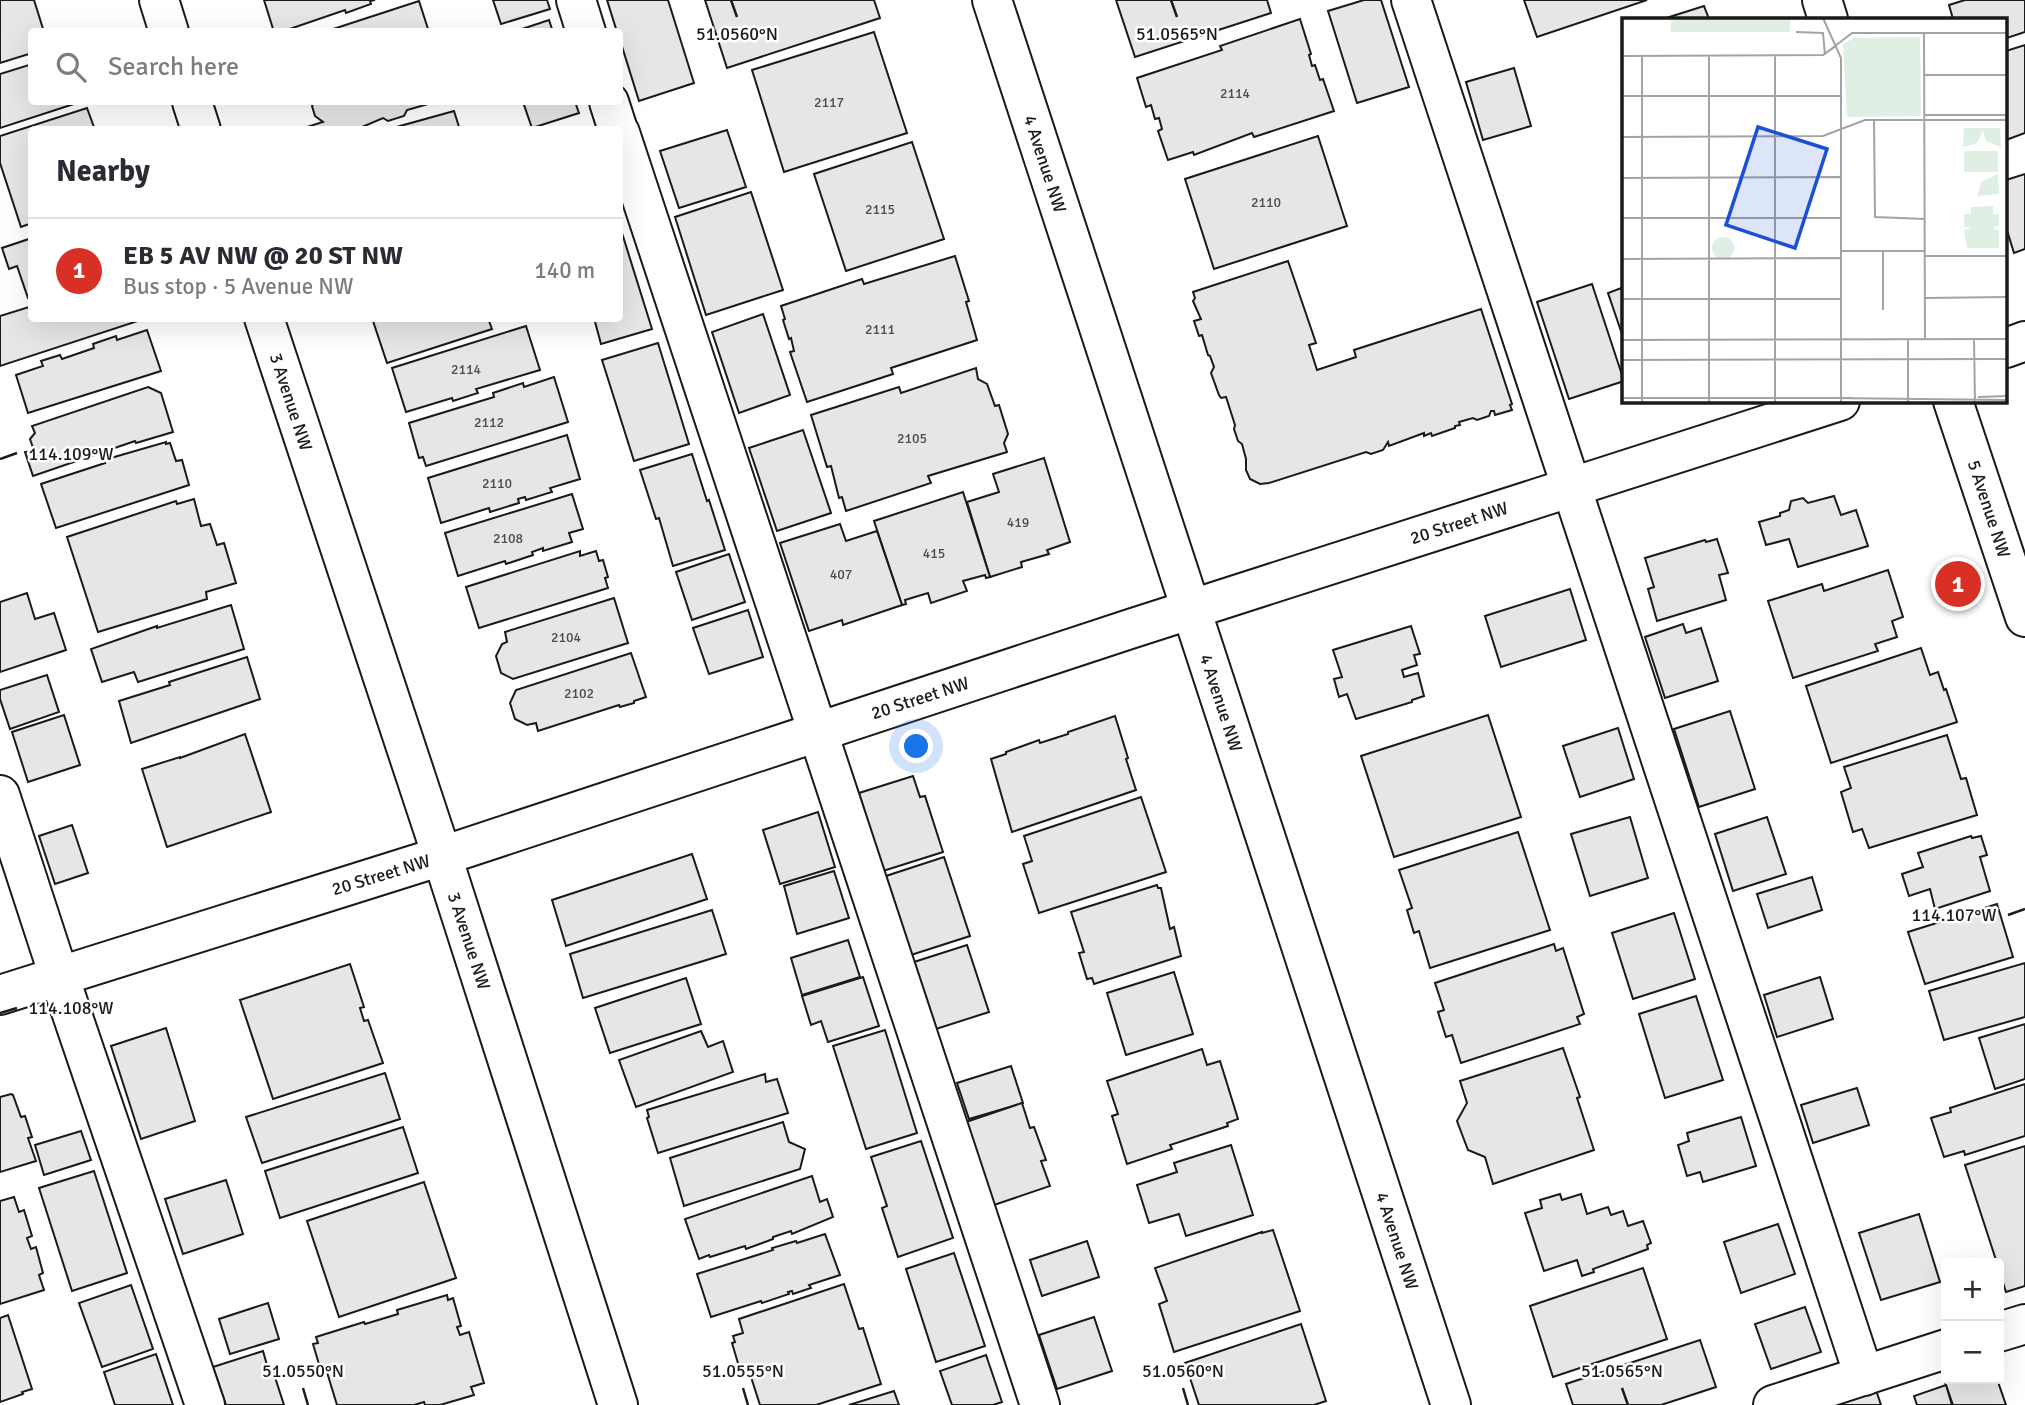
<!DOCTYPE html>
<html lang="en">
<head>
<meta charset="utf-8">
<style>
	:root { --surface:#fff; --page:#f2f2f3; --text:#2b2b33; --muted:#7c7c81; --line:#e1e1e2; --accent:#d93025 }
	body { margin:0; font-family:Signika,sans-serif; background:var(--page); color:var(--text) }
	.controls { position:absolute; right:21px; bottom:21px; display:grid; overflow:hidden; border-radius:7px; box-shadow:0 7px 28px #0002 }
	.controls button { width:63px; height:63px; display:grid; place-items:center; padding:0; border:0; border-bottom:2px solid var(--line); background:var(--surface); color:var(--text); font:35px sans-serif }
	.you { position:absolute; left:917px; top:747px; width:24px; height:24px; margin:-18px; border:5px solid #fff; border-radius:50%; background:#1a73e8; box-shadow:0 0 0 10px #1a73e833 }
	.badge { display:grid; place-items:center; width:46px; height:46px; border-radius:50%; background:var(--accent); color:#fff; font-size:23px; font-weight:700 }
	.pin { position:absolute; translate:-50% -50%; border:4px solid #fff; box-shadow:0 2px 7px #0006 }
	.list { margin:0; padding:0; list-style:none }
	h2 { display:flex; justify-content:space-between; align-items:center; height:91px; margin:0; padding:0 28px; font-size:30px }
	h2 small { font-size:23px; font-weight:400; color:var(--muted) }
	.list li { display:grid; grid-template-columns:46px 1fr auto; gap:21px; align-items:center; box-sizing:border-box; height:105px; padding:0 28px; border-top:2px solid var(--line) }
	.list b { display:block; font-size:26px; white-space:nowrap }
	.list p { margin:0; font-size:23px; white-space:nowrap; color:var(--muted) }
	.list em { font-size:23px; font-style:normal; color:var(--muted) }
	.icon { flex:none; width:38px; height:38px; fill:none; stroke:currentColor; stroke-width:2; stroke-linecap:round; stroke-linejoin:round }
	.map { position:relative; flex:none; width:2025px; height:1405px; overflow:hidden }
	.search { position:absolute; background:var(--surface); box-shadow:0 7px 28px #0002; left:28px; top:28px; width:595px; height:77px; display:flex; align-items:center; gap:18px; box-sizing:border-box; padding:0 24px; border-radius:7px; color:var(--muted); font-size:26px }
	.panel { position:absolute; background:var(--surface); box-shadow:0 7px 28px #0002; left:28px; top:126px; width:595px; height:196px; border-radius:7px }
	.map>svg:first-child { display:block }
	.building { fill:#e6e6e6; stroke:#1a1a1a; stroke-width:2 }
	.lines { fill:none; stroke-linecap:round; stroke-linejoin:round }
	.minor-casing { stroke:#1a1a1a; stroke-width:42 }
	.minor { stroke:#fff; stroke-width:38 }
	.ticks { fill:none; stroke:#1a1a1a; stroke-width:2.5 }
	.labels { text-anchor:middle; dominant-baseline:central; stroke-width:5; stroke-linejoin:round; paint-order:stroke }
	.number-label { font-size:14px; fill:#4d4d4d }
	.street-label { font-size:18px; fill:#1a1a1a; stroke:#fff }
	.inset-road { fill:none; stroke:#a3a3a3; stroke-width:2 }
	.view { fill:#1d4ed8; fill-opacity:0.15; stroke:#1d4ed8; stroke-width:3.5 }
	.inset-edge { fill:none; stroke:#1a1a1a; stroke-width:3.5 }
	.ticks-label { font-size:18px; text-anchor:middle; fill:#1a1a1a; stroke:#fff; stroke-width:5; stroke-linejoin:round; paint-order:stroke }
</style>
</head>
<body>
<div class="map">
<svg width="2025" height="1405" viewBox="0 0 2025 1405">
	<rect width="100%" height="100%" fill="#fff"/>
	<!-- building -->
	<g class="building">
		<polygon points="0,0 34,0 44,32 32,32 32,53 0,63"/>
		<polygon points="264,0 375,0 370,1 371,4 346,13 345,10 281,32 274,32"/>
		<polygon points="493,0 547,0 550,9 501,24"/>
		<polygon points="607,0 668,0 694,83 639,101 620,40 620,32 617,32"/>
		<polygon points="705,0 874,0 880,18 727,68"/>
		<polygon points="1116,0 1267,0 1271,13 1135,57"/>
		<polygon points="1364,0 1381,0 1409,87 1357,103 1328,11"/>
		<polygon points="1524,0 1647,0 1537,37"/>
		<polygon points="1965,0 2025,0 2025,32 2007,38 2006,19 1953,19 1949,5"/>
		<polygon points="419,1 429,32 324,32"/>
		<polygon points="1704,6 1709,19 1663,19"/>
		<polygon points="1300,19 1311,54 1309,55 1312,66 1315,65 1320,80 1323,79 1334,111 1254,137 1252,133 1194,155 1193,152 1168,160 1158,131 1162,129 1159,118 1155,119 1151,105 1146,107 1137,78 1222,50 1220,46"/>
		<polygon points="549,20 553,32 513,32"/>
		<polygon points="874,32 907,133 784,172 752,70"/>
		<polygon points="2025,45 2025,133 2006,140 2006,51"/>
		<polygon points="32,64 32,102 77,103 0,128 0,74"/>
		<polygon points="1514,68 1531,126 1483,140 1466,82"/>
		<polygon points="314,102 435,102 407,110 404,116 388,121 383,118 355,130 307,130 307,127 323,122 315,116 312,106"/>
		<polygon points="523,102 575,102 579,113 532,128"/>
		<polygon points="87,108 95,130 32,130 32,223 21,227 0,163 0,136"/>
		<polygon points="454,111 460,130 394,130 393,128"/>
		<polygon points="727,130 746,187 679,208 660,151"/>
		<polygon points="1318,136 1347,226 1214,269 1185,179"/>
		<polygon points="912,142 944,239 846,271 814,174"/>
		<polygon points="2025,174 2025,249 2014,253 2006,227 2006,180"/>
		<polygon points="751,192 783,290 706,315 675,217"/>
		<polygon points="622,233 652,329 601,344 594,318 620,318 620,234"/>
		<polygon points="32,238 32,297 28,298 17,266 9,269 2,248"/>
		<polygon points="955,256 969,301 966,302 977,340 891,368 893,374 807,402 790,352 794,351 791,338 789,339 783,320 785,319 781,306 862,279 864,284"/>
		<polygon points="1288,261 1316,343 1309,345 1317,370 1356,357 1354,350 1481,309 1512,404 1510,405 1512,410 1495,415 1494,411 1491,411 1489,416 1477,420 1473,418 1459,422 1460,425 1455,426 1455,428 1432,436 1431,433 1424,436 1424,433 1389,446 1388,442 1383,450 1371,454 1366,452 1269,483 1260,484 1250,479 1246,470 1246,459 1242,444 1238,441 1234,429 1235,425 1226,397 1221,398 1219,395 1211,373 1214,367 1210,356 1208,355 1202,335 1199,336 1194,321 1201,319 1193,301 1195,298 1193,292"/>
		<polygon points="1592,284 1624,381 1569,399 1537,302"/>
		<polygon points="1624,287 1624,340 1608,293"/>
		<polygon points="32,306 32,318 140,318 141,320 0,366 0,316"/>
		<polygon points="763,314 790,395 739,413 712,332"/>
		<polygon points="372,318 497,318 489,321 492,329 387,363"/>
		<polygon points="526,326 540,370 476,389 478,393 453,401 452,398 406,412 392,368"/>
		<polygon points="147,330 161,371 28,413 16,375 43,366 41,361 60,355 62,359 94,348 93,344 116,336 117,340"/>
		<polygon points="658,343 689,444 634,461 602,360"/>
		<polygon points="976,368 978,379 987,384 995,406 999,405 1008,434 1004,443 1007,452 928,476 931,483 846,511 842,497 839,498 831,466 827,467 811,415 899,387 901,393"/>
		<polygon points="554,377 568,422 426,466 423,457 419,458 409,423 494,397 493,393 523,383 524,387"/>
		<polygon points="148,387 161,393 173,432 136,443 135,441 33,476 25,452 34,451 30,439 35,433 32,426"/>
		<polygon points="803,430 831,513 777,531 749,448"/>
		<polygon points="567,435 580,479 550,488 552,492 526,500 525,497 518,499 519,503 490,512 489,508 441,523 428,478"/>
		<polygon points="166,442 166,444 170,443 176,461 182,460 189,485 56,528 41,484 105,463 104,460"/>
		<polygon points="692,454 707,501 709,500 725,550 673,566 659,518 656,519 640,470"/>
		<polygon points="1044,458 1070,542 1047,550 1049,554 1021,562 1022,567 990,577 967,502 999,492 993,474"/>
		<polygon points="963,492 990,577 986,578 985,575 963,581 967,591 931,603 928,593 905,600 906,604 902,605 874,521"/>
		<polygon points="572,494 583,529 569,533 572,542 543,551 543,548 532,552 533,555 506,564 505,561 458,576 445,533"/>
		<polygon points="1834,496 1841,515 1856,510 1868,546 1798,567 1789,539 1766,545 1759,522 1780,516 1780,513 1789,510 1791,501 1803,498 1808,503"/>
		<polygon points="194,499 201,526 210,524 217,545 224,543 236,583 206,592 207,599 98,632 67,537 176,501 177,504"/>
		<polygon points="840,524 846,541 877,531 902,605 843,625 842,620 809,631 780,543"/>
		<polygon points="1717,539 1728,573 1719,575 1726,600 1657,621 1648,589 1654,587 1645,558 1705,540 1706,542"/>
		<polygon points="580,551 580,556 596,551 599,561 603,560 608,577 605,578 608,588 479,628 466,587"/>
		<polygon points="729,554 745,602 692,620 676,572"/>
		<polygon points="1888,570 1903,617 1892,621 1897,637 1875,644 1878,651 1793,678 1768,601 1822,584 1824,591"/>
		<polygon points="1570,589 1586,640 1501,667 1485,616"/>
		<polygon points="27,593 35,619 54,613 66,650 0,672 0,602"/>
		<polygon points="614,598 628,643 513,679 501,673 496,656 502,644 507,642 505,632"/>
		<polygon points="231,605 244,649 138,682 134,672 102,682 91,649 157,626 157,628"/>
		<polygon points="748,610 763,657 709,674 693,628"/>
		<polygon points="1683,624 1686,633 1701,628 1718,681 1665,698 1645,637"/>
		<polygon points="1411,626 1420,654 1414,655 1417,665 1402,670 1404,677 1418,673 1424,696 1412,700 1412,702 1356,719 1347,694 1339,697 1334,679 1342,677 1333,650"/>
		<polygon points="1921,648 1930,675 1938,672 1944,690 1946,689 1957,722 1831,763 1806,686"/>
		<polygon points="631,653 646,697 634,701 634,703 620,707 619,705 538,731 536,723 527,725 515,719 510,703 516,690"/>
		<polygon points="247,657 260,699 131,743 119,701 170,685 169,682"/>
		<polygon points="47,675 59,712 10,729 0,699 0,690"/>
		<polygon points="1730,711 1755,789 1699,807 1674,729"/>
		<polygon points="64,715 80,765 28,782 12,732"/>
		<polygon points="1488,715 1521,817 1394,857 1361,756"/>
		<polygon points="1115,716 1128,758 1126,759 1136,790 1012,832 991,759 1006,754 1006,752 1039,740 1040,743 1068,734 1068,732"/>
		<polygon points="1618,728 1634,779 1580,797 1563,746"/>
		<polygon points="245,734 271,812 167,847 142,769 180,757 180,758"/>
		<polygon points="1947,735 1961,779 1966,778 1977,815 1869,848 1862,829 1853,832 1841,792 1851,788 1844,767"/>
		<polygon points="913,776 920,797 925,796 943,852 883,871 859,793"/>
		<polygon points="1141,797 1166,872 1039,913 1023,864 1032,861 1024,836"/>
		<polygon points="818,812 835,867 780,884 763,830"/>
		<polygon points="1630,817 1648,878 1590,896 1571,834"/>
		<polygon points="1767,817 1786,874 1733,891 1715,834"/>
		<polygon points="72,825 88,873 55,884 39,836"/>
		<polygon points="1518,832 1550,930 1430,968 1419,931 1414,933 1407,910 1412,908 1399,870"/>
		<polygon points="1971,836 1972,838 1981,836 1987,855 1980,857 1990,891 1935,909 1930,889 1909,896 1902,874 1923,867 1918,853"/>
		<polygon points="692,854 707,899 566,946 552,900"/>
		<polygon points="944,857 970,936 911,955 886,876"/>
		<polygon points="834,871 849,918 797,934 784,886"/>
		<polygon points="1812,877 1822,910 1768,928 1757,894"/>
		<polygon points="1157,885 1158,888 1161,888 1170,929 1174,927 1181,956 1094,984 1092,978 1087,979 1079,953 1084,952 1071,912"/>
		<polygon points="1997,904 2013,957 1925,984 1908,932"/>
		<polygon points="712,910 726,954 583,998 570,954"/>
		<polygon points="1674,913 1695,979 1633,999 1612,933"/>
		<polygon points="848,940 860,977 802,995 791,958"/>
		<polygon points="1554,944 1556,951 1563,948 1584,1014 1577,1017 1580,1024 1461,1063 1452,1035 1446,1037 1438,1012 1444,1010 1435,983"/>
		<polygon points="967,945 989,1012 936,1029 914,962"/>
		<polygon points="2025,963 2025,1017 1944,1040 1929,991"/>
		<polygon points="350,964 364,1007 360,1008 364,1021 368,1020 383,1063 273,1099 240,1000"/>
		<polygon points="1174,972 1193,1034 1126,1055 1107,993"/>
		<polygon points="863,977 879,1026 828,1042 821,1021 811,1025 802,996"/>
		<polygon points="1820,977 1833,1019 1777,1037 1764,995"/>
		<polygon points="686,978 701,1024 610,1053 595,1008"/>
		<polygon points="1696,996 1723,1080 1665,1098 1639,1014"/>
		<polygon points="2025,1024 2025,1079 1995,1089 1979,1038"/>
		<polygon points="166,1028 195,1121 141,1139 111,1046"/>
		<polygon points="885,1030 917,1133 866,1149 833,1046"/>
		<polygon points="701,1031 708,1047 723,1041 733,1072 636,1107 619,1060"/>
		<polygon points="1563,1048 1580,1097 1577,1098 1594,1150 1493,1184 1485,1157 1468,1150 1457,1121 1467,1103 1460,1081"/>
		<polygon points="1202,1049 1207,1065 1220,1061 1238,1119 1227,1123 1228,1126 1170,1145 1172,1149 1127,1164 1112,1116 1118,1114 1107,1081"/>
		<polygon points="1011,1066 1023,1103 969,1119 957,1083"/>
		<polygon points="385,1073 400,1119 262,1163 246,1117"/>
		<polygon points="765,1074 766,1082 777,1079 788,1113 658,1153 647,1118 649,1117 647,1110"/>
		<polygon points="2025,1084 2025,1136 1965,1155 1964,1151 1944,1157 1931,1118 1951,1112 1950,1108"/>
		<polygon points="1857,1088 1869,1125 1813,1143 1801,1105"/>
		<polygon points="11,1094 13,1095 21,1117 25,1116 32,1137 28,1138 36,1161 0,1172 0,1097"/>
		<polygon points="1022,1103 1030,1128 1034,1127 1046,1160 1041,1161 1050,1186 994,1205 966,1122"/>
		<polygon points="1741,1117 1756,1166 1703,1182 1700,1172 1687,1176 1678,1145 1689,1141 1687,1133"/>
		<polygon points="783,1122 789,1142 805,1149 800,1169 684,1206 670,1158"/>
		<polygon points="403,1127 418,1173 280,1218 265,1171"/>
		<polygon points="81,1131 91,1160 44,1175 35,1145"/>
		<polygon points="921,1141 953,1238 898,1257 882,1208 887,1206 871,1157"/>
		<polygon points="1231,1145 1253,1215 1186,1236 1179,1214 1149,1223 1137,1185 1177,1172 1174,1163"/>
		<polygon points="2025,1146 2025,1286 2006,1292 1999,1270 1999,1263 1997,1263 1965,1165"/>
		<polygon points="94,1171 127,1273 72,1291 39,1188"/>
		<polygon points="812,1176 820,1202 827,1199 833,1217 792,1234 791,1231 773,1237 773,1239 746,1249 745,1246 710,1257 709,1255 699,1259 685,1219"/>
		<polygon points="226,1180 243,1234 183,1254 165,1199"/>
		<polygon points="424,1182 456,1278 339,1317 307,1221"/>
		<polygon points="1560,1194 1562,1200 1581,1194 1587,1214 1608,1207 1611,1215 1623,1211 1628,1226 1643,1221 1651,1243 1647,1245 1648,1249 1593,1269 1594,1272 1582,1276 1577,1260 1544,1271 1525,1213 1542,1208 1540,1200"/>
		<polygon points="14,1197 19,1212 24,1210 32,1236 27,1238 31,1249 36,1247 43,1273 39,1275 44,1290 0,1304 0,1201"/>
		<polygon points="1919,1214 1940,1282 1881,1300 1859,1233"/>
		<polygon points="1778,1224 1795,1274 1741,1293 1724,1242"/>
		<polygon points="1273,1230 1300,1311 1174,1352 1159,1304 1167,1301 1155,1268 1262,1232 1262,1233"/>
		<polygon points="825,1234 840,1275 809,1285 811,1288 793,1294 792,1291 788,1292 789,1294 762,1303 761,1301 711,1317 697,1274 773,1250 772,1248 796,1241 797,1243"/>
		<polygon points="1087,1241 1099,1277 1042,1296 1030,1260"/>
		<polygon points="954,1253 985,1346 936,1362 906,1269"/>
		<polygon points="1643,1268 1667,1339 1553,1377 1530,1306"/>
		<polygon points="844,1284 859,1329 863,1328 881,1384 816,1405 760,1405 750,1374 746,1376 744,1369 740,1370 732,1343 735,1342 733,1336 743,1333 739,1319"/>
		<polygon points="131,1285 153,1349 102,1367 79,1303"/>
		<polygon points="447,1295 448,1300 453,1298 461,1326 457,1327 460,1335 469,1332 484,1383 471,1387 474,1395 440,1405 425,1405 424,1402 414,1405 337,1405 326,1369 321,1371 313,1344 318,1343 316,1337 364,1322 365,1324 398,1314 397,1310"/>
		<polygon points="268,1303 279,1339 230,1354 219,1319"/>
		<polygon points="1805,1307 1821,1352 1771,1369 1755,1324"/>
		<polygon points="8,1315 32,1389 22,1392 23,1394 0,1402 0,1318"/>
		<polygon points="1094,1317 1112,1371 1057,1389 1039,1335"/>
		<polygon points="1301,1324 1326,1401 1314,1405 1199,1405 1185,1363"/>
		<polygon points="1700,1340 1716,1387 1661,1405 1573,1405 1566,1384"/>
		<polygon points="263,1351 269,1372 273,1371 284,1405 226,1405 213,1367"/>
		<polygon points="156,1354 173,1405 115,1405 104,1372"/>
		<polygon points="986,1355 1002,1402 993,1405 952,1405 940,1371"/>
		<polygon points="1946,1373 1946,1379 1997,1379 2006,1405 1953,1405 1942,1374"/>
		<polygon points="1946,1385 1952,1405 1917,1405 1914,1396"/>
		<polygon points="1876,1390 1881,1405 1831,1405"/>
		<polygon points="894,1391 899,1405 849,1405"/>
	</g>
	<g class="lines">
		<!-- minor casing -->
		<g class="minor-casing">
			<g id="minor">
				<polyline points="159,0 169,32"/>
				<polyline points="576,0 586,32"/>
				<polyline points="992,0 1451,1405"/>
				<polyline points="1411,0 1864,1376"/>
				<polyline points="1822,0 1828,19"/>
				<polyline points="192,102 201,130"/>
				<polyline points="609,102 618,130"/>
				<polyline points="620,133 1040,1405"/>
				<polyline points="264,318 442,856 618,1405"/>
				<polyline points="2006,348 2025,341"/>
				<polyline points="1953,401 2025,617"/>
				<polyline points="0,795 59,976 205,1405"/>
				<polyline points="0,995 442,856 1130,629 1840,401"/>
				<polyline points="1999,1332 2025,1324"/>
				<polyline points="1773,1405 1946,1349"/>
			</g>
		</g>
		<!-- minor -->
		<use href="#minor" class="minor"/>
	</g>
	<!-- ticks -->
	<path class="ticks" d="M731 0 737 17M1171 0 1177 17M0 459 17 453M2008 915 2025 909M0 1013 17 1008M303 1388 308 1405M743 1388 748 1405M1183 1388 1188 1405M1622 1388 1628 1405"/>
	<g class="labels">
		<!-- number labels -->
		<g class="number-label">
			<text x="1235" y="93">2114</text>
			<text x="829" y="102">2117</text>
			<text x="1266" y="202">2110</text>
			<text x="880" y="209">2115</text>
			<text x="880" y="329">2111</text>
			<text x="466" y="369">2114</text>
			<text x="489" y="422">2112</text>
			<text x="912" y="438">2105</text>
			<text x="497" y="483">2110</text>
			<text x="1018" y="522">419</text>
			<text x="508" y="538">2108</text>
			<text x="934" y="553">415</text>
			<text x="841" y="574">407</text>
			<text x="566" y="637">2104</text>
			<text x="579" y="693">2102</text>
		</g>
		<!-- street labels -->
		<g class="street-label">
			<text transform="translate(1045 164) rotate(72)">4 Avenue NW</text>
			<text transform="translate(291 402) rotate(72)">3 Avenue NW</text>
			<text transform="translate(1989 509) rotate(72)">5 Avenue NW</text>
			<text transform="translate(1459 523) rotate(-18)">20 Street NW</text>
			<text transform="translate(920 698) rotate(-18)">20 Street NW</text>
			<text transform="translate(1221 703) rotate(72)">4 Avenue NW</text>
			<text transform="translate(381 875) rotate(-17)">20 Street NW</text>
			<text transform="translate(469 941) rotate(72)">3 Avenue NW</text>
			<text transform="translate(1397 1241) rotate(72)">4 Avenue NW</text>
		</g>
	</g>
	<!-- overview -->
	<g transform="translate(1622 18)">
		<rect width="385" height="385" fill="#fff"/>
		<path d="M55 0H168V14H49V3ZM298 19 299 98 225 99 221 26 232 20ZM378 110 379 129 364 123 361 113 355 125 341 129 342 110ZM342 133H376V154H342ZM376 156 377 176 355 178 360 163ZM371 188V196H377V208L371 209 377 213V230H345L342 213 349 209H342V196H349V189ZM90 230a11 11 0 1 1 22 0a11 11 0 1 1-22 0Z" fill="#e0efe3"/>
		<path class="inset-road" d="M201 0 219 40V385M174 14 201 15 203 37M302 15 303 321M204 35 230 15H385M0 38 201 37 214 28M302 57H385M0 78H218M303 97H385M252 102 253 199 303 201M0 119 201 118 243 102H385M0 160 218 159M0 200H218M219 233H303M303 238H385M0 241 218 240M303 280 385 279M0 281H219M261 292V233M352 321 353 385M0 322 385 321M0 342 385 341M356 379 385 378M0 380H230M209 380 385 382M20 385V38M87 385V37M153 385V37M286 385V321"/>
		<path class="view" d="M136 109 205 131 173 230 104 207Z"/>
		<rect width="385" height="385" class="inset-edge"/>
	</g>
	<g class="ticks-label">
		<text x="737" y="40">51.0560°N</text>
		<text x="1177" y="40">51.0565°N</text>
		<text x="71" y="460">114.109°W</text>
		<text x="1954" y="921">114.107°W</text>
		<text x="71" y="1014">114.108°W</text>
		<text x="303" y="1377">51.0550°N</text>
		<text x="743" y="1377">51.0555°N</text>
		<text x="1183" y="1377">51.0560°N</text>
		<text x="1622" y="1377">51.0565°N</text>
	</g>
</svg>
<div class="controls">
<button>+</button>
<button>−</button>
</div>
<div class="you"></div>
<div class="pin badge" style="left:1958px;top:584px">1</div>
<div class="search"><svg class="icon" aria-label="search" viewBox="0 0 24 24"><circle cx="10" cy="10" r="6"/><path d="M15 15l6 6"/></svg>Search here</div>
<section class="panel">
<h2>Nearby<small></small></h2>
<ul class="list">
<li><span class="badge">1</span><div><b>EB 5 AV NW @ 20 ST NW</b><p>Bus stop · 5 Avenue NW</p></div><em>140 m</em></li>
</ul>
</section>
</div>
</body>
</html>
